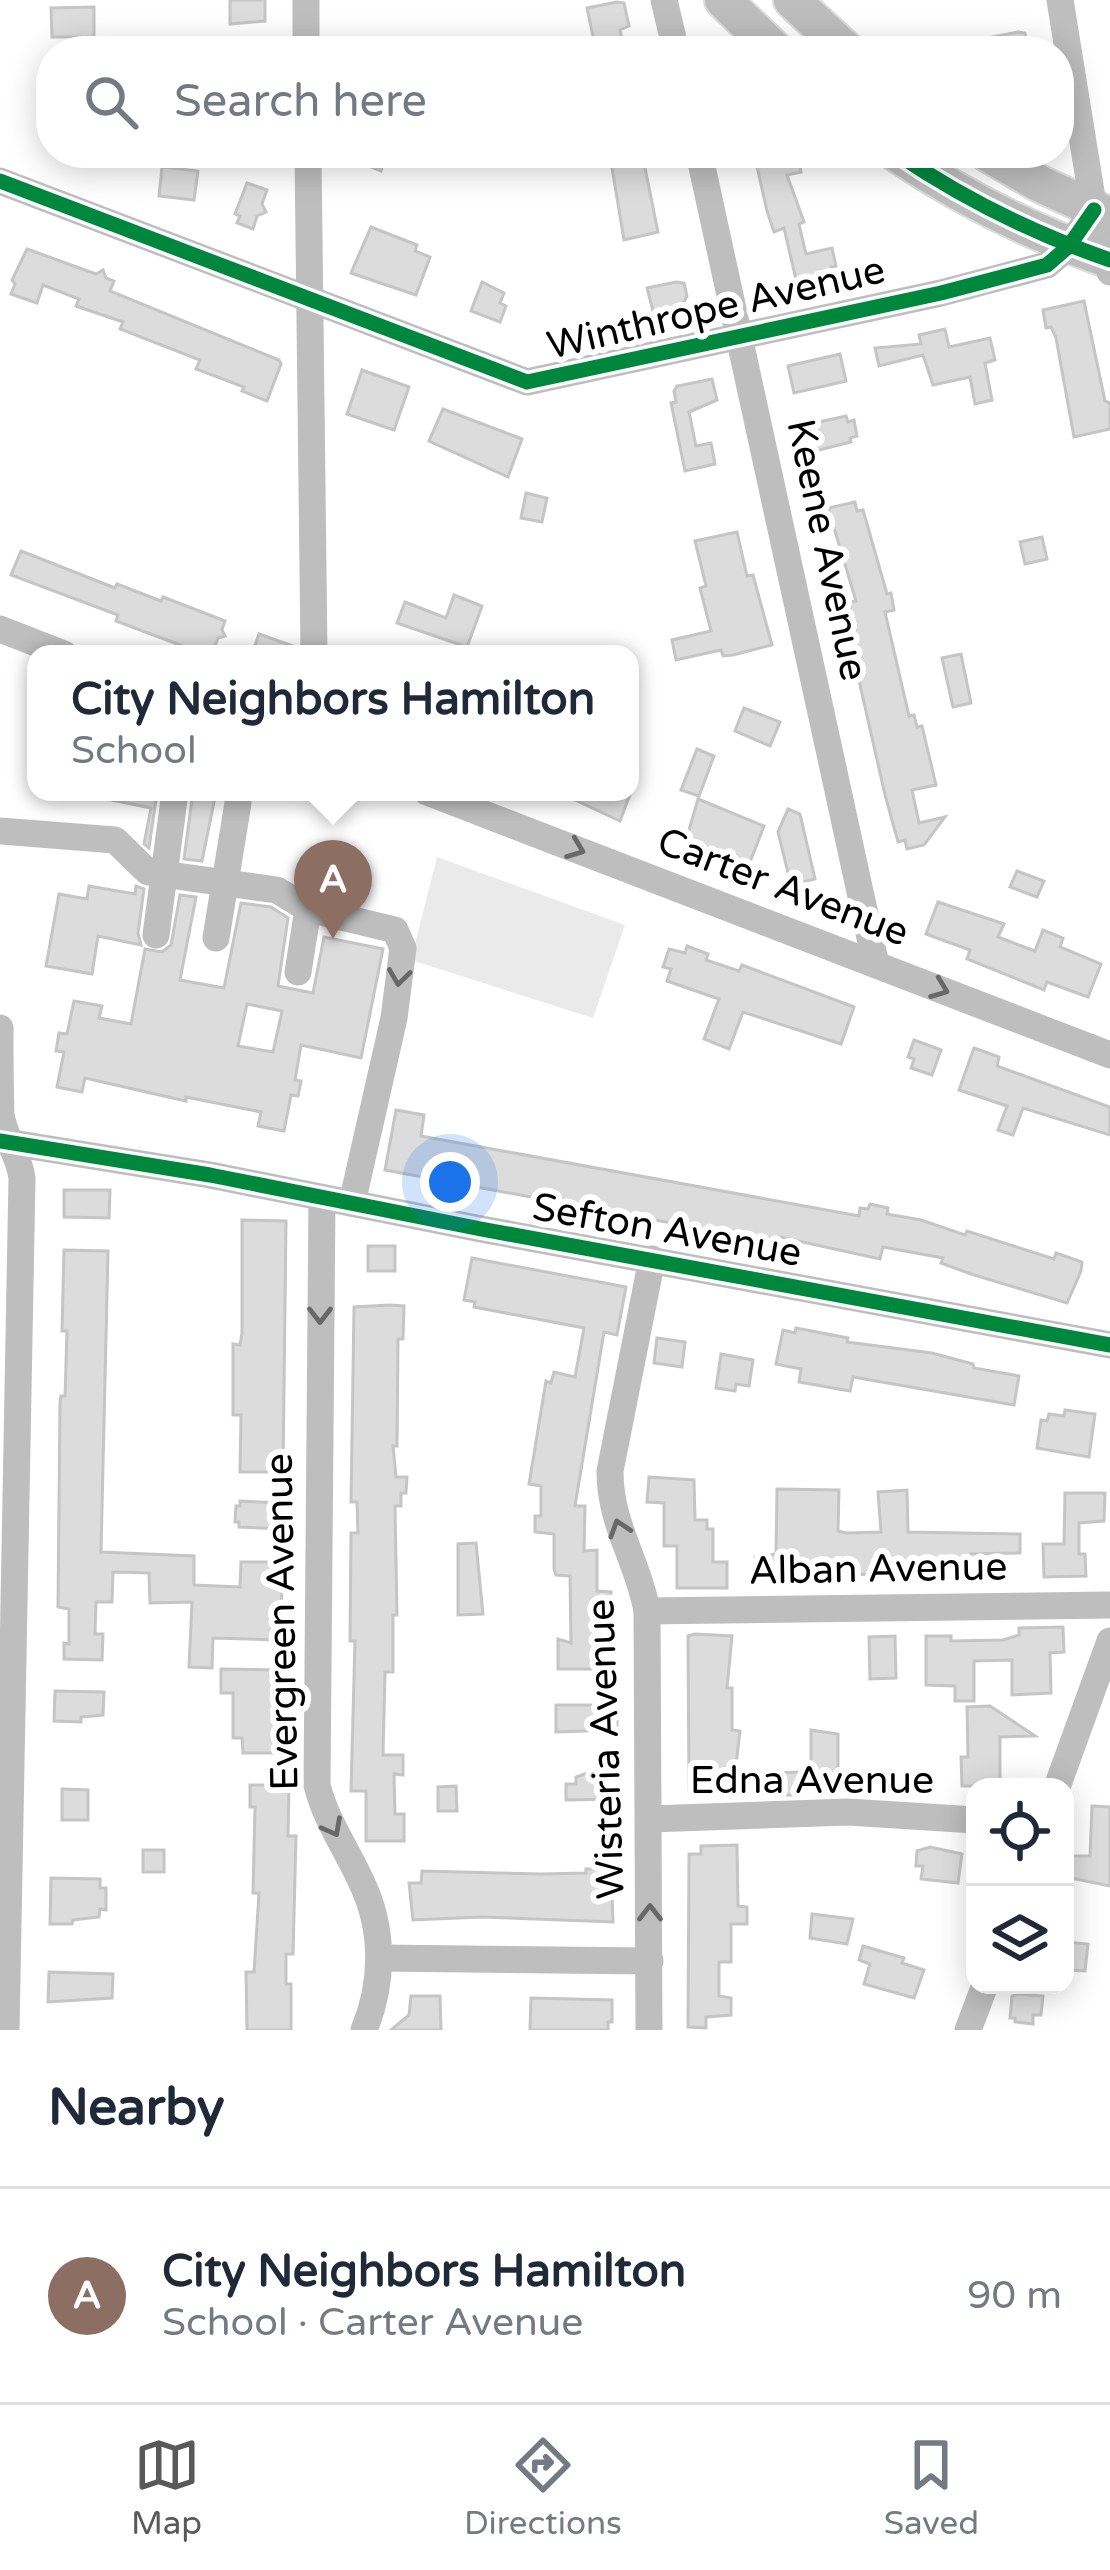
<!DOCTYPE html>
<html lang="en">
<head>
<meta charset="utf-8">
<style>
	:root { --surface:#fff; --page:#f2f2f3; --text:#1f2937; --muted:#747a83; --line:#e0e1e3; --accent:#595959 }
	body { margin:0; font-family:"Varela Round",sans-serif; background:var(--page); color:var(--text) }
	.controls { position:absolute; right:36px; bottom:36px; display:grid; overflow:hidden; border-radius:24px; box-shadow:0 6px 30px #0003 }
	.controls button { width:108px; height:108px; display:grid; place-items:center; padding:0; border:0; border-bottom:3px solid var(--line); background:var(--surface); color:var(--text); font:60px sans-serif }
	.you { position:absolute; left:450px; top:1182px; width:42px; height:42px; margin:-30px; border:9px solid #fff; border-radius:50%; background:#1a73e8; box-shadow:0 0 0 18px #1a73e833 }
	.badge { display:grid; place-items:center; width:78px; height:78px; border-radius:50%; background:var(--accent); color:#fff; font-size:39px; font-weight:700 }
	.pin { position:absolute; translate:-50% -99px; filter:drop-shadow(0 3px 6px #0008) }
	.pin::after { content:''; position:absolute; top:63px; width:42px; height:36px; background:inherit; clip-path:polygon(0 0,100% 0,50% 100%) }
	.popup { position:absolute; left:27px; top:645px; width:612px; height:156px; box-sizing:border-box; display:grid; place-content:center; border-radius:24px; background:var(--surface); filter:drop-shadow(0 3px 9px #0005); font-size:39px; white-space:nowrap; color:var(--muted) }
	.popup b { font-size:45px; color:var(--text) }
	.popup::after { content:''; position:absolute; left:50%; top:100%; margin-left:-24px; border:24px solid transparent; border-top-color:var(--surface) }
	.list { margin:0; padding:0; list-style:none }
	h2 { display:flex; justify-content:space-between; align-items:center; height:156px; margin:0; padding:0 48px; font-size:51px }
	h2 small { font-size:39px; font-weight:400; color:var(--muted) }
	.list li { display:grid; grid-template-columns:78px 1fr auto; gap:36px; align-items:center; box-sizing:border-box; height:216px; padding:0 48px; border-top:3px solid var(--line) }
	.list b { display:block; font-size:45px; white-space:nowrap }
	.list p { margin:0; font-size:39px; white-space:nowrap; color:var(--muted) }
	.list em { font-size:39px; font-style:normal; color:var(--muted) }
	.icon { flex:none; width:66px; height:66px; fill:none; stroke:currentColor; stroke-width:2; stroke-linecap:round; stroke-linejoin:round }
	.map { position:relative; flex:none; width:1110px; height:2030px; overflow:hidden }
	.search { position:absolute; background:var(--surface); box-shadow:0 6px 30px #0003; left:36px; right:36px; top:36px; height:132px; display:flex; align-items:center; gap:30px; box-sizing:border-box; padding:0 42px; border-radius:48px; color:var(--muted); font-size:45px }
	.sheet { height:372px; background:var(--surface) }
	nav { display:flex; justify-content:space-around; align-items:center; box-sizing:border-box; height:168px; border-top:3px solid var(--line); background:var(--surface); font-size:33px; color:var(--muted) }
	nav a { display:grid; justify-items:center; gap:6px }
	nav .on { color:var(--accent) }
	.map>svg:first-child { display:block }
	.green { fill:#eaeaea }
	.building { fill:#dcdcdc; stroke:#c5c5c5; stroke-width:3; fill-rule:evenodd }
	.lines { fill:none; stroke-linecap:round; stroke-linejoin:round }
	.major-casing { stroke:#dbdbdb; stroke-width:40 }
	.minor { stroke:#bebebe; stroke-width:27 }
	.major { stroke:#bdbdbd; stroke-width:36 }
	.cycleway-casing { stroke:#fff; stroke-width:22 }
	.cycleway { stroke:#00873e; stroke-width:15 }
	.oneway { stroke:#686868 }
	.labels { text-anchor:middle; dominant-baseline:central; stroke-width:12; stroke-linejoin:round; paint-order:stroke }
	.street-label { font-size:39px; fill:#000; stroke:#fff }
</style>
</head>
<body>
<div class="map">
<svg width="1110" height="2030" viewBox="0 0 1110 2030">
	<rect width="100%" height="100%" fill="#fff"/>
	<!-- green -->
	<polygon class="green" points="437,857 625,925 593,1018 411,960"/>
	<!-- building -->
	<g class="building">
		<polygon points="230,0 265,0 265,21 230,24"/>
		<polygon points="617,2 624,3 629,26 620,30 625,51 596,51 587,8"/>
		<polygon points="94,7 94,37 52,37 51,8"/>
		<polygon points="1018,32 1025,33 1028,51 963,51 962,43"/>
		<polygon points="337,153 387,153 381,171"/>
		<polygon points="623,153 642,153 658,232 624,240 610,156"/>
		<polygon points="760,153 832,153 833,162 800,167 801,172 787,175 804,222 799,224 806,254 832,248 836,266 831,267 833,277 797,284 784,228 774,232 767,211 755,158 761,157"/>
		<polygon points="162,167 198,171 194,200 159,196"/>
		<polygon points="247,183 267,190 262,204 266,212 257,216 253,229 237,223 240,216 235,214"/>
		<polygon points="371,227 417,245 415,251 430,257 416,295 351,273"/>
		<polygon points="27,249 96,274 103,270 106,278 114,281 110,291 279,360 281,364 267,401 242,391 244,387 196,369 200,360 120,329 123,322 76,306 79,299 43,285 37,303 11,294 15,284 12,280"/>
		<polygon points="482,282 504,293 500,303 506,306 500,322 471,311"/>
		<polygon points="676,282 684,283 687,296 679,312 671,307 653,311 647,288"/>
		<polygon points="1084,301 1105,401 1110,403 1110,429 1074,437 1056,338 1051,327 1046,328 1043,310"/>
		<polygon points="945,329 949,347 990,338 995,360 985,363 992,400 975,404 970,377 933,385 923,355 879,366 875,348 921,344 919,335"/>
		<polygon points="840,354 846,381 794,393 788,366"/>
		<polygon points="362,370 409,387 394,430 347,414"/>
		<polygon points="712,379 717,400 689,412 696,446 711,443 715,464 685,471 671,403 676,402 674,391 677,386"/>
		<polygon points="443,409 522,439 508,477 429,441"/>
		<polygon points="846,416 848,422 854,420 857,436 850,438 851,442 808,453 801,426"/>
		<polygon points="526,493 547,498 542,522 521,518"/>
		<polygon points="855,502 857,511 863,510 887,594 891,593 894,610 885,612 909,716 914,715 917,727 922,726 936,785 912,790 919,823 945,817 924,845 907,849 905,840 898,842 885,795 848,632 855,630 849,602 856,601 828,508"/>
		<polygon points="737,532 747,576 753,575 772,645 733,655 723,656 721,650 676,660 672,640 711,631 700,588 706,586 695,541"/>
		<polygon points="1042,537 1047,559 1025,564 1020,542"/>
		<polygon points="21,551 115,588 117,584 161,601 163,597 225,621 222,630 225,636 218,638 212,654 204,654 116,621 118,615 11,575"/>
		<polygon points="454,595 482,606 467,647 397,623 405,602 446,618"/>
		<polygon points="259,634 296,647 296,654 252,654"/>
		<polygon points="961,654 971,703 953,707 942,658"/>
		<polygon points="744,708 780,722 770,746 735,731"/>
		<polygon points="697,749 714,756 699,796 681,790"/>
		<polygon points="113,792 157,792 149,848 144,844 151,808 112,800"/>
		<polygon points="193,792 216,792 202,861 184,859"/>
		<polygon points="558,792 631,792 620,821"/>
		<polygon points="698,799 764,826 750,862 686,840"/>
		<polygon points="788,809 800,814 815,879 791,885 778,832"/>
		<polygon points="1017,871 1044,881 1037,897 1010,887"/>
		<polygon points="89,886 135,894 136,886 144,889 138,933 141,945 98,936 92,974 46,966 59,894 87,899"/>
		<path d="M180 895 196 897 180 980 224 988 241 903 271 907 288 918 278 986 313 993 324 937 383 949 361 1058 301 1045 295 1080 301 1081 298 1096 291 1095 284 1131 258 1126 261 1112 186 1097V1101L85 1078 82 1092 57 1087 64 1052 56 1051 59 1033 67 1034 74 1001 102 1006 99 1018 131 1024 145 949 162 952 171 945ZM247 1004 282 1011 273 1052 238 1046Z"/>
		<polygon points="938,902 1004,924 998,937 1035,951 1043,930 1063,938 1060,947 1101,964 1088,997 1047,982 1044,990 1027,983 967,959 970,950 926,934"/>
		<polygon points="687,946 708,954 706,960 739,971 742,965 854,1007 841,1044 743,1012 729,1049 704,1039 719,999 667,981 671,969 663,967 669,949 685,953"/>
		<polygon points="914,1040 941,1050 932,1075 911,1068 914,1059 908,1057"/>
		<polygon points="974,1048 999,1057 997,1066 1110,1107 1110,1135 1023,1108 1013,1135 998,1130 1007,1106 959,1090"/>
		<polygon points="396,1110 424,1115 421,1136 859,1216 860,1208 868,1209 870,1204 888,1208 887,1214 921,1220 965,1235 967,1231 1054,1259 1056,1253 1082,1262 1081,1271 1067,1303 971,1274 941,1263 943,1258 883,1247 880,1259 780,1237 779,1243 385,1170"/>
		<polygon points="64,1190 110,1190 109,1218 64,1217"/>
		<polygon points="242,1220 286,1221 283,1472 240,1472 241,1415 233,1415 233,1344 240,1345 242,1333"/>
		<rect x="368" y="1246" width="27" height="25"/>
		<polygon points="64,1250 108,1251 101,1552 194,1556 194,1585 240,1587 241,1562 283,1562 280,1640 213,1638 212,1668 189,1667 192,1602 150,1603 149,1573 113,1572 112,1602 96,1602 95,1634 103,1634 102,1660 64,1659 64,1643 69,1644 69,1609 58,1607 60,1402 61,1396 65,1396 67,1331 62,1331"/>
		<polygon points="472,1258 626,1287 617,1335 604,1332 575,1506 585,1506 584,1551 597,1550 597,1591 611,1592 611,1669 558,1669 558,1639 571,1643 570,1576 556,1575 554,1569 554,1534 535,1532 535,1516 541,1516 541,1486 529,1484 546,1381 551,1383 554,1372 575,1377 584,1328 474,1307 475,1302 464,1300"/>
		<polygon points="390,1305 404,1306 403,1339 398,1339 397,1446 393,1446 396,1477 407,1477 406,1493 401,1493 401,1506 395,1506 397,1615 393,1615 393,1672 385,1672 383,1755 403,1755 403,1775 394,1774 395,1814 404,1814 404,1841 366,1841 366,1791 351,1791 355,1641 350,1641 351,1533 358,1533 357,1502 351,1502 354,1307"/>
		<polygon points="796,1328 848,1338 847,1342 932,1353 973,1364 974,1368 1019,1376 1014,1405 853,1377 850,1391 799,1382 801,1369 776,1364 783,1330 795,1333"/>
		<polygon points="657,1338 685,1342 682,1367 654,1363"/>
		<polygon points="721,1354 753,1360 749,1386 736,1384 735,1391 716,1388"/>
		<polygon points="1065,1410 1095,1414 1089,1457 1037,1448 1041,1420 1047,1421 1049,1414 1064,1416"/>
		<polygon points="649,1477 694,1480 695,1520 707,1520 707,1529 713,1529 713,1562 727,1562 727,1588 677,1588 677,1546 664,1546 664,1503 647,1502"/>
		<polygon points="777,1489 839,1490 838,1531 846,1533 881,1532 878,1492 907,1490 908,1532 1020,1534 1020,1553 971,1554 971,1573 757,1576 755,1557 776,1554"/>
		<polygon points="1065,1493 1105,1493 1104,1521 1079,1523 1079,1554 1085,1554 1086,1576 1044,1577 1043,1544 1064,1544"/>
		<polygon points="240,1501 283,1503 282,1529 239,1527 239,1522 235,1522 236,1506 240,1506"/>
		<polygon points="476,1543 483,1614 458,1615 458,1544"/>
		<polygon points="1063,1627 1064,1652 1050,1653 1051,1693 1012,1695 1012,1660 974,1661 974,1701 955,1701 955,1686 926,1685 926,1636 951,1636 951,1641 1003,1640 1019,1635 1019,1628"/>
		<polygon points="695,1634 732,1636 727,1688 732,1688 732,1730 740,1731 733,1791 689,1791 688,1636"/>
		<polygon points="895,1636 896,1678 870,1679 869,1637"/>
		<polygon points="221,1669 279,1670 279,1753 243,1753 242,1738 233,1738 233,1693 221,1693"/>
		<polygon points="55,1691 104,1692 103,1715 81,1717 81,1722 54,1721"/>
		<polygon points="556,1705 617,1705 617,1730 556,1732"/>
		<polygon points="990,1706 1035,1736 1000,1737 1000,1786 962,1786 961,1757 968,1757 967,1707"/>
		<polygon points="811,1730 838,1734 838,1780 811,1779"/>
		<polygon points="590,1772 617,1778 618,1799 566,1800 566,1784 576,1784 576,1777"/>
		<polygon points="799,1772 799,1795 776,1795 776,1773"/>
		<polygon points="250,1785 289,1785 288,1836 296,1836 293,1954 286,1954 286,1984 291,1984 291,2030 247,2030 246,1972 254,1972 259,1893 253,1893 255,1807 250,1807"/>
		<polygon points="456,1786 457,1811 438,1811 438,1787"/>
		<polygon points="62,1789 88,1790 88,1820 62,1820"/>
		<polygon points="1092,1806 1110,1807 1110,1886 1066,1877 1069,1856 1090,1856"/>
		<polygon points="737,1845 738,1906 747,1907 747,1924 731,1924 731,1962 719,1962 719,1996 731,1998 731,2015 706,2017 706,2028 688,2027 689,1854 701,1854 701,1846"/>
		<polygon points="930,1847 962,1854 958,1883 921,1879 923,1866 916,1866 917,1851"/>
		<rect x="143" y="1850" width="21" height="22"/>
		<polygon points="586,1869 611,1869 613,1922 481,1917 413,1920 409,1883 421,1883 422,1871 541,1874 586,1873"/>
		<polygon points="51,1878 100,1879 100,1888 106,1888 106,1910 100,1909 99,1917 73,1920 72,1924 50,1924"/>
		<polygon points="812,1914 853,1919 847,1944 810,1938"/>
		<polygon points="1065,1942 1088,1944 1085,1971 1065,1970"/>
		<polygon points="863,1946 904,1958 902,1963 924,1970 914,1998 864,1984 870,1964 859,1960"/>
		<polygon points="49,1972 113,1974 112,1998 48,2002"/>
		<polygon points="1018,1994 1043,1996 1041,2015 1033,2015 1033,2024 1015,2022 1015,2018 1010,2018 1012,1996"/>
		<polygon points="411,1996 440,1996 441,2030 391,2030 409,2015"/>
		<polygon points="531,1998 612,2000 612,2022 608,2022 608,2030 530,2030"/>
	</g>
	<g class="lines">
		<!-- major casing -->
		<g class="major-casing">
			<g id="major">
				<polyline points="723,0 776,51"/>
				<polyline points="792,0 847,51"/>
				<path d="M896 153C962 198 1035 234 1110 260"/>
				<polyline points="987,153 1038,183 1110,216"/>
			</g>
		</g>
		<!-- minor -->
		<g class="minor">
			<polyline points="306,0 306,51"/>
			<polyline points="664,0 676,51"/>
			<polyline points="1060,0 1094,210 1110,272"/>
			<polyline points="308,153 314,654"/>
			<polyline points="699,153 876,965"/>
			<polyline points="0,181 527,382 941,293 1047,265 1069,246 1094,210"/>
			<polyline points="0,629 64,654"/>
			<polyline points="427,792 1110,1055"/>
			<polyline points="0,831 115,840 148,872 277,890 308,909 395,930 403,948 394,1018 352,1203"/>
			<polyline points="156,935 175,792"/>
			<polyline points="216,938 238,803"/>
			<polyline points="298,972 308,909"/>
			<path d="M0 1028C0 1056 0 1087 1 1115 5 1138 19 1155 22 1178L6 2030"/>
			<polyline points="0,1141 210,1175 481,1229 1110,1345"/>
			<path d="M322 1198 317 1785C326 1821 346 1848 361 1881 384 1928 384 1982 364 2030"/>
			<polyline points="647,1611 1110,1605"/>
			<polyline points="1057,1787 1110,1641"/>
			<polyline points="650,1819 848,1812 975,1820"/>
			<polyline points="380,1958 650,1961"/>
			<path d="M649 2030 647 1611C638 1560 610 1526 610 1471L652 1259"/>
			<polyline points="968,2030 985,1985"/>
		</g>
		<!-- major -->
		<use href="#major" class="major"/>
		<!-- cycleway casing -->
		<g class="cycleway-casing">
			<g id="cycleway">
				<path d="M896 153C962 198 1035 234 1110 260"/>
				<polyline points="0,181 527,382 941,293 1047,265 1069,246 1094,210"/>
				<polyline points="0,1141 210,1175 481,1229 1110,1345"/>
			</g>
		</g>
		<!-- cycleway -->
		<use href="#cycleway" class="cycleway"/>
	</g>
	<!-- one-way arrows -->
	<defs><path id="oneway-chevron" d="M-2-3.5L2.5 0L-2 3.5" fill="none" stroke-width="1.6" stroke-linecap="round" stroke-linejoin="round" transform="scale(3)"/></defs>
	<g class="oneway">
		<use href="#oneway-chevron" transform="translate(576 849) rotate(21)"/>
		<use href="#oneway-chevron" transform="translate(399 977) rotate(98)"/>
		<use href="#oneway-chevron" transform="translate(940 989) rotate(21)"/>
		<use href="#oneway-chevron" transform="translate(320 1315) rotate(90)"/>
		<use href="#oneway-chevron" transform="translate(619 1528) rotate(-108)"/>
		<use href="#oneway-chevron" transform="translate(333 1828) rotate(62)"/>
		<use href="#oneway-chevron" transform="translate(650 1913) rotate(-90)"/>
	</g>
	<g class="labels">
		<!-- street labels -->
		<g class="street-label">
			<text transform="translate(716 308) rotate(-13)">Winthrope Avenue</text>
			<text transform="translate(827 550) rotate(78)">Keene Avenue</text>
			<text transform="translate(783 887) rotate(21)">Carter Avenue</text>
			<text transform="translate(667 1230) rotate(10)">Sefton Avenue</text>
			<text transform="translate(878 1569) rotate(-1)">Alban Avenue</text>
			<text transform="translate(282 1622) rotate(-91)">Evergreen Avenue</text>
			<text transform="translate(606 1749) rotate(-92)">Wisteria Avenue</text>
			<text x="812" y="1780">Edna Avenue</text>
		</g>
	</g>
</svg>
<div class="controls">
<button><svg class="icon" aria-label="locate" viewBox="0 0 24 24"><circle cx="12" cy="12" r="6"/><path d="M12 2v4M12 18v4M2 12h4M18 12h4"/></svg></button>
<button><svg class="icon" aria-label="layers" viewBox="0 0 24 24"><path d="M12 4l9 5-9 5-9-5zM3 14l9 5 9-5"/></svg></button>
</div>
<div class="you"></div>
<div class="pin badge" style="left:333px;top:939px;background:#8d6e63">A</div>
<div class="popup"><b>City Neighbors Hamilton</b>School</div>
<div class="search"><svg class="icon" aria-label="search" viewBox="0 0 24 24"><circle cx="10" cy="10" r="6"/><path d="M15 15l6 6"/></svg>Search here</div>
</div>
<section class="sheet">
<h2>Nearby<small></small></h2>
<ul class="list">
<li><span class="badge" style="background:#8d6e63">A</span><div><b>City Neighbors Hamilton</b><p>School · Carter Avenue</p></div><em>90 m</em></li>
</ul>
</section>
<nav>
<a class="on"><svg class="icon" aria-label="map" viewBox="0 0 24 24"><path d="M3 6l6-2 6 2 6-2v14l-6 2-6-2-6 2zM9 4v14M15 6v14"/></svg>Map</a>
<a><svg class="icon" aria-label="directions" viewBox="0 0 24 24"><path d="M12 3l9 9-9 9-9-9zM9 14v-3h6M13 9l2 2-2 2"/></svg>Directions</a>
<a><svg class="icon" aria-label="saved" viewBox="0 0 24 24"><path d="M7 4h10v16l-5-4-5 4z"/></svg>Saved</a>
</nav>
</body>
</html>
